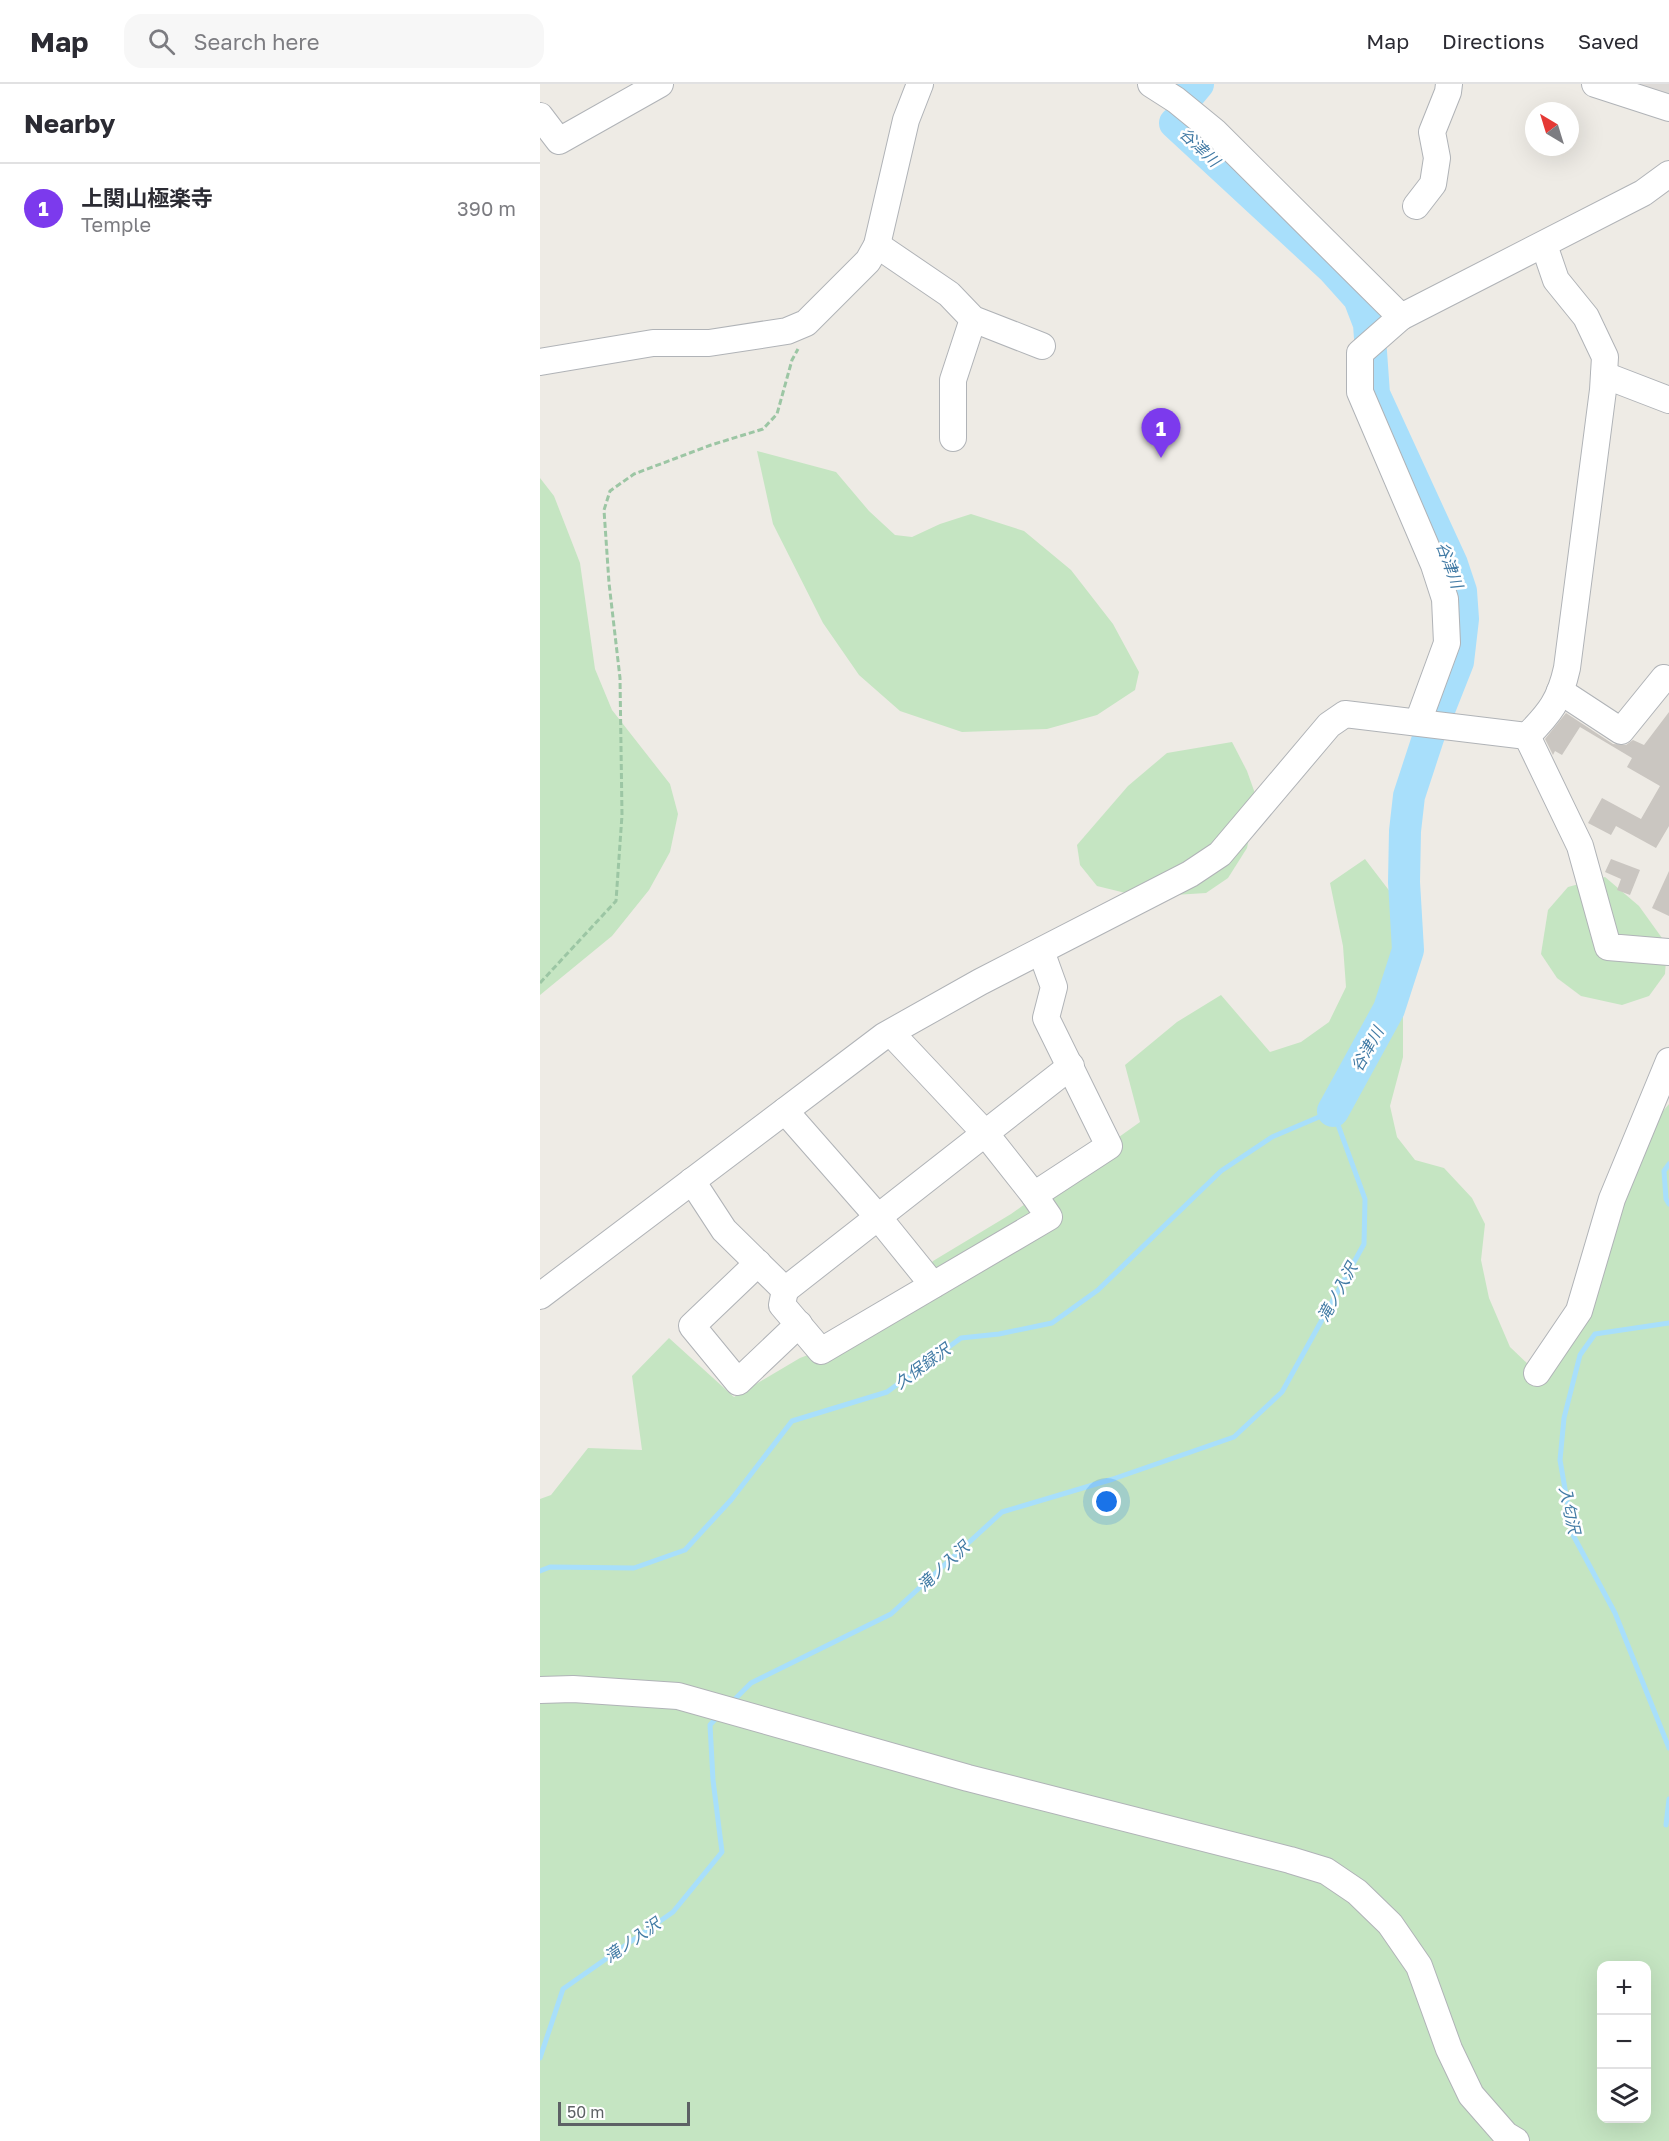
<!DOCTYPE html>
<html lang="en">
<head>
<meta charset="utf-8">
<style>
	:root { --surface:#fff; --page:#f7f7f7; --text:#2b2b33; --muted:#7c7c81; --line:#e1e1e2; --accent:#7c3aed }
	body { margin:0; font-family:"Golos Text","Noto Sans JP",sans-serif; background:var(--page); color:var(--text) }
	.controls { position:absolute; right:18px; bottom:18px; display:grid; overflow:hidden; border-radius:12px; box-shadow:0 6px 24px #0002 }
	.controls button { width:54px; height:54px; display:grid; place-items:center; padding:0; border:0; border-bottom:2px solid var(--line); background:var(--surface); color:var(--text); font:30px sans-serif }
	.compass { position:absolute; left:985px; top:18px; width:54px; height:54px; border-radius:50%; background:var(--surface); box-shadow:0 6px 24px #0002; rotate:322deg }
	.scale { position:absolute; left:18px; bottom:15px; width:132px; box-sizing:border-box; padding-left:6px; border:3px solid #5d6165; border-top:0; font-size:16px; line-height:21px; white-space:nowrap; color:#5d6165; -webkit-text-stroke:4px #fff; paint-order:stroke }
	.you { position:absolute; left:567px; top:1418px; width:21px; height:21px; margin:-15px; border:4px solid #fff; border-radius:50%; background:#1a73e8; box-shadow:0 0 0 9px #1a73e833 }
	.badge { display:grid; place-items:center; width:39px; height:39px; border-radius:50%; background:var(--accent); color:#fff; font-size:20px; font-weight:700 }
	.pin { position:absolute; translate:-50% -50px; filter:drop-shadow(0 2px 3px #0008) }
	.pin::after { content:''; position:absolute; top:32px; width:21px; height:18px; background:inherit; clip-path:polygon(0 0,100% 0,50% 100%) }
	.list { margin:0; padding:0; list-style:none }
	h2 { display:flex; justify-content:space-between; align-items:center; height:78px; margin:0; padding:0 24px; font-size:26px }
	h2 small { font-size:20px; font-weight:400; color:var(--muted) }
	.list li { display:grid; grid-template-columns:39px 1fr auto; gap:18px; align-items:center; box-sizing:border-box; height:90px; padding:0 24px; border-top:2px solid var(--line) }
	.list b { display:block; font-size:22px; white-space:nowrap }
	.list p { margin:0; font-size:20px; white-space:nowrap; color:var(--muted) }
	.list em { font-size:20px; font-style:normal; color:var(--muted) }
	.icon { flex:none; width:33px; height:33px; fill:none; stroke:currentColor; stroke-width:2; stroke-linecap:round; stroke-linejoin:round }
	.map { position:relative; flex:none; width:1129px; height:2057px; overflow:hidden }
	header { display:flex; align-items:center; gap:36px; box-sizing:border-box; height:84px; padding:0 30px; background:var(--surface); border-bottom:2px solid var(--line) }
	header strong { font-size:28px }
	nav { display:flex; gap:33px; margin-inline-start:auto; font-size:21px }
	.search { width:420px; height:54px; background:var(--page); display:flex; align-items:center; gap:15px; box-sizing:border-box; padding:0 21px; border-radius:18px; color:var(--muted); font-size:22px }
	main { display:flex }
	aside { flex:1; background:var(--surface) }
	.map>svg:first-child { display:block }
	.industrial { fill:#dddad7 }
	.green { fill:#c5e5c2; fill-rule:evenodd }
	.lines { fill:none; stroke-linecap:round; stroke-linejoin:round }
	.stream { stroke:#a8dffb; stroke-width:5 }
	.river { stroke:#a8dffb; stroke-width:32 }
	.building { fill:#cac6c1 }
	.minor-casing { stroke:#b0b3b7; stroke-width:28 }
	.path { stroke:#9cc6a4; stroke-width:3; stroke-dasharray:6 3; stroke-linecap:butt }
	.minor { stroke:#fff; stroke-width:26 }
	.labels { text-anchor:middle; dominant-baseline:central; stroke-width:5; stroke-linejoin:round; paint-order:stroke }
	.water-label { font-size:16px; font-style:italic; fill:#427ba5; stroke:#fff }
</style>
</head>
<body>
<header>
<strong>Map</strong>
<div class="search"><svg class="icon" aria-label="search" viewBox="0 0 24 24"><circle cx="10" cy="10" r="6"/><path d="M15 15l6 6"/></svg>Search here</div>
<nav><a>Map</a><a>Directions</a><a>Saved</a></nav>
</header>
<main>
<aside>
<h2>Nearby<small></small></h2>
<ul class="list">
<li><span class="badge">1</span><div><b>上関山極楽寺</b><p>Temple</p></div><em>390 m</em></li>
</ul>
</aside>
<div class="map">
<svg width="1129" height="2057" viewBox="0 0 1129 2057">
	<rect width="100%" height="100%" fill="#eeebe5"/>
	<!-- industrial -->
	<polygon class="industrial" points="1082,0 1129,0 1129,16"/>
	<!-- green -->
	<g class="green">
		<polygon points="217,367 296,388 329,427 355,451 372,453 400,440 431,430 484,447 531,486 573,540 599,588 595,606 557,631 507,645 422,648 360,627 319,591 283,539 233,440"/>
		<polygon points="0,394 14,412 40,479 55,585 72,626 130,700 138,730 130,768 109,806 72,852 0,911"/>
		<polygon points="692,658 707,687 717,715 707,764 688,794 666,809 602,813 557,802 540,781 537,761 588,702 627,669"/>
		<path d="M825 775 851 809 863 861V973L850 1022 857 1053 875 1076 904 1084 932 1114 945 1140 941 1176 949 1214 970 1263 991 1283 1030 1231 1088 1069 1129 1020V2057H0V1415L11 1411 48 1364 102 1366 92 1292 129 1254 194 1313 260 1274 345 1242 393 1177 471 1130 600 1038 585 981 637 938 681 911 730 968 761 958 789 938 806 903 803 862 790 799ZM1062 1882H1106V2034H1062Z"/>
		<polygon points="1065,793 1099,822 1127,861 1125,890 1109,912 1082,921 1041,912 1017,894 1001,870 1008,826 1028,803"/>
	</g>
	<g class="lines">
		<!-- stream -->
		<g class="stream">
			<polyline points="1129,1080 1124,1087 1126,1115 1129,1120"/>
			<polyline points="1129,1239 1055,1250 1040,1271 1024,1334 1020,1376 1033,1451 1075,1529 1129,1664"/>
			<polyline points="0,1487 10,1483 94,1484 145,1466 191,1416 252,1337 347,1308 421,1254 459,1250 512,1239 558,1206 681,1087 732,1053 793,1027 825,1115 824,1160 742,1308 694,1353 573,1395 462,1428 351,1530 211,1599 192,1618"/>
			<polyline points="1126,1741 1129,1715"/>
			<polyline points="0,1974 23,1905 133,1828 182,1768 173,1696 170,1641 179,1631"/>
		</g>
		<!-- river -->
		<g class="river">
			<polyline points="648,12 658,0"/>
			<polyline points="635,39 793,185 819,214 829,240 834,310 912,480 921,507 923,535 918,578 888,654 869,712 865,747 864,798 868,866 849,925 793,1027"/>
		</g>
	</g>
	<!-- building -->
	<g class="building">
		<polygon points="1129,628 1129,742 1116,764 1076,742 1071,751 1048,739 1062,714 1101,735 1120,702 1087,683 1092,674 1040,643 1022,671 1015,667 1013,671 1005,655 1026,629 1073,660 1086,661 1093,656 1104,661"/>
		<polygon points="1071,775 1100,786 1090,811 1077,806 1081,795 1065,788"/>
		<polygon points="1129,787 1129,832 1112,824"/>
	</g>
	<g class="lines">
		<!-- minor casing -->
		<g class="minor-casing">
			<g id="minor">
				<polyline points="611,0 636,16 674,47 861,233 1103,109 1129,90"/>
				<polyline points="1055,0 1129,24"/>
				<polyline points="0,32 19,57 120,0"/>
				<polyline points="876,122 893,100 897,74 892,48 908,8 909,0"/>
				<polyline points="337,161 409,210 433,235 502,262"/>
				<polyline points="861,233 820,269 820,308 894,481 905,515 907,559 878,638"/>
				<polyline points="0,278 113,259 169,259 247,247 266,239 328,177 337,161 366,36 380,0"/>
				<polyline points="1064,291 1129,316"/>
				<polyline points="413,354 413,296 433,235"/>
				<polyline points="1020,607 1081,647 1124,594"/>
				<polyline points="987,652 1040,762 1068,863 1129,868"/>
				<polyline points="351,949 445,1049 494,1111 569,1062 506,934 514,903 501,867"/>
				<polyline points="245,1027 338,1133 393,1201"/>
				<polyline points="152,1097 184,1146 245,1206 531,982"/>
				<polyline points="218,1179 152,1242 198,1298 259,1240"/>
				<polyline points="245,1206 242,1221 281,1267 509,1133 494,1111"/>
				<path d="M0 1212 344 952 440 898 650 790 680 770 789 641 805 630 987 652C1010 629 1020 616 1027 584L1063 306 1065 273 1046 233 1016 196 1004 161"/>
				<polyline points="997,1289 1039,1227 1072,1115 1129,977"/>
				<polyline points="0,1606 33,1605 138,1612 428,1694 750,1776 786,1787 817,1808 850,1840 879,1882 909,1965 931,2011 966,2051 976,2057"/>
			</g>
		</g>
		<!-- path -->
		<polyline class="path" points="0,899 76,817 82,731 80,594 69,499 64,426 70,407 94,390 171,361 223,345 237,330 252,276 258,265"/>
		<!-- minor -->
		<use href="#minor" class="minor"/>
	</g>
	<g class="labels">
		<!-- water labels -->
		<g class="water-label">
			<text transform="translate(660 63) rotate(44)">谷津川</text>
			<text transform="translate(910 481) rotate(70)">谷津川</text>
			<text transform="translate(827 965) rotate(-61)">谷津川</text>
			<text transform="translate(797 1208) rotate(-61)">滝ノ入沢</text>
			<text transform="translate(382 1282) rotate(-36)">久保録沢</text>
			<text transform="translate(1030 1426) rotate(78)">入匂沢</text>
			<text transform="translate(403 1482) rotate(-43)">滝ノ入沢</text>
			<text transform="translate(92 1856) rotate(-35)">滝ノ入沢</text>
		</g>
	</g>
</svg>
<div class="controls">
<button>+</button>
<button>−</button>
<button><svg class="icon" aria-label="layers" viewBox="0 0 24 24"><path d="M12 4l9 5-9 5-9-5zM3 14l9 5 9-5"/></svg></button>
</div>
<svg class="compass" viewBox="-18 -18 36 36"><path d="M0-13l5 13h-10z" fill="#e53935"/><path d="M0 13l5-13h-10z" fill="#7c7c81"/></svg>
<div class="scale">50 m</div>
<div class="you"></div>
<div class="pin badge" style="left:621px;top:374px">1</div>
</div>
</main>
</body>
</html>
